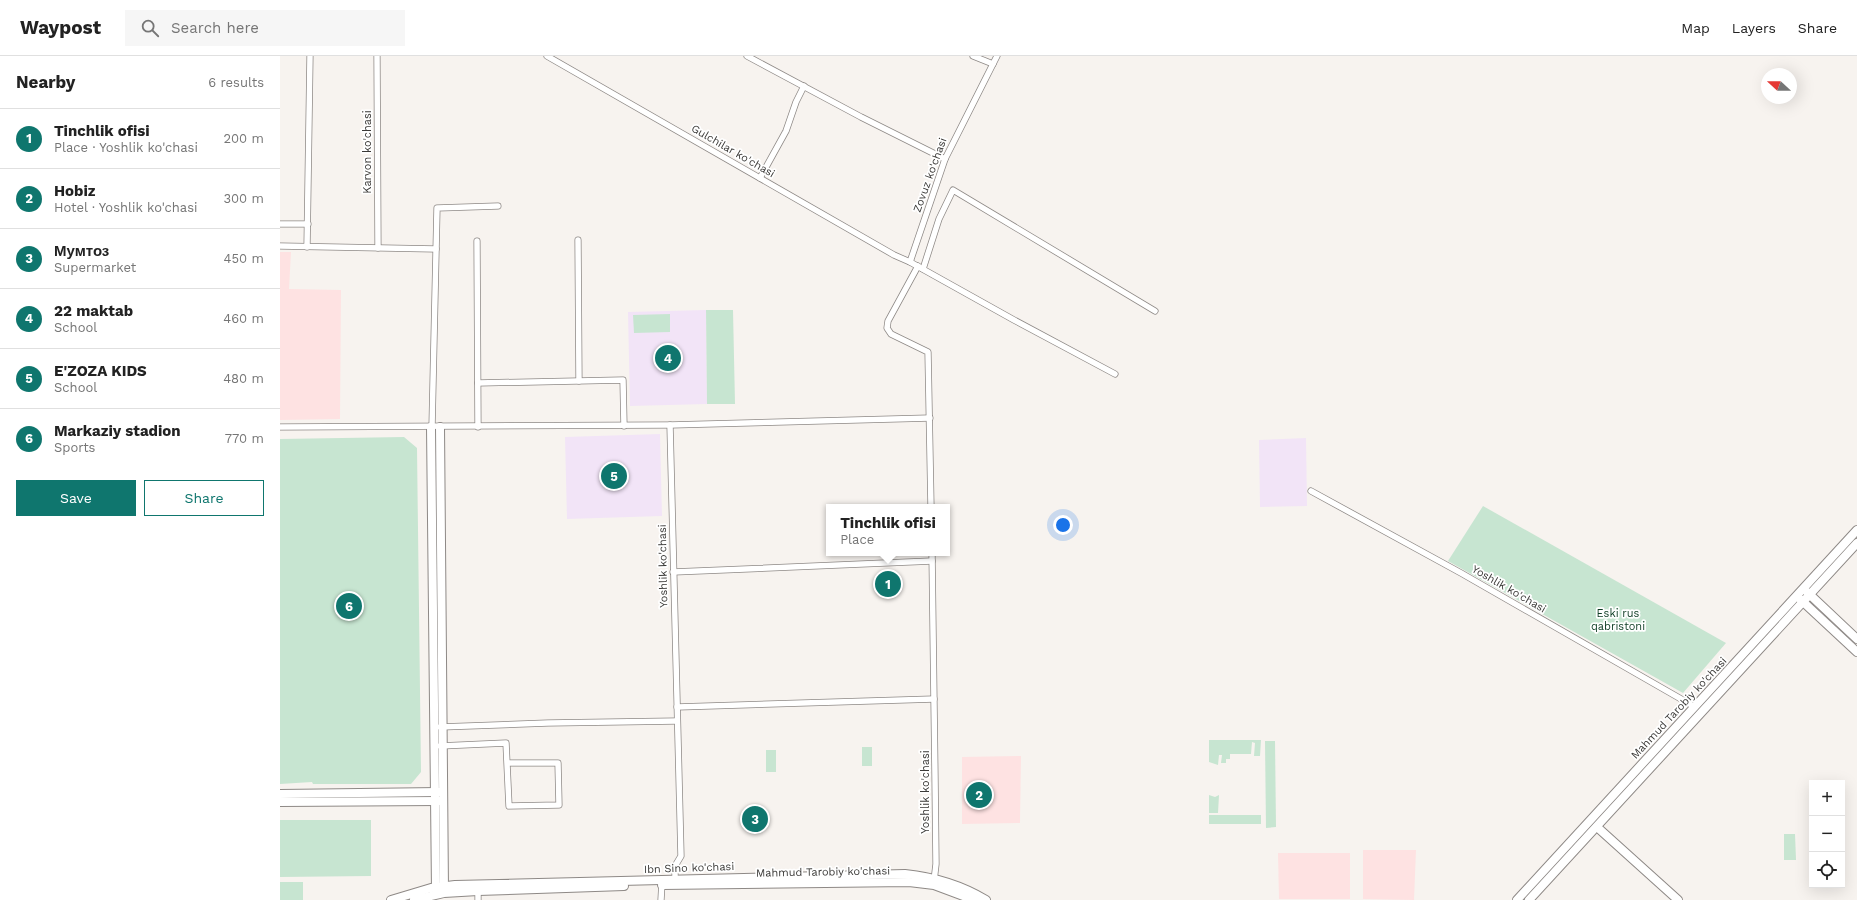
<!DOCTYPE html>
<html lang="en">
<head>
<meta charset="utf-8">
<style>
	:root { --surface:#fff; --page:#f6f6f6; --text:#222; --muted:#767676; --line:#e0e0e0; --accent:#0f766e }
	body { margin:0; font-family:"Work Sans",sans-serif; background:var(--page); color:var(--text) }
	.controls { position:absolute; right:12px; bottom:12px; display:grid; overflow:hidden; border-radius:0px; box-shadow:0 4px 16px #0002 }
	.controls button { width:36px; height:36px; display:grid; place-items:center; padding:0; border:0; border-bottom:1px solid var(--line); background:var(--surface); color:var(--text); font:20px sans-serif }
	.compass { position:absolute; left:1481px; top:12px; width:36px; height:36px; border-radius:50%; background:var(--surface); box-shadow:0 4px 16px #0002; rotate:291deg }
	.you { position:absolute; left:783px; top:469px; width:14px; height:14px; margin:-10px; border:3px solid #fff; border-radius:50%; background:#1a73e8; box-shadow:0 0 0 6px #1a73e833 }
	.badge { display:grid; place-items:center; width:26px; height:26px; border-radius:50%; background:var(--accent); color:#fff; font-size:13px; font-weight:700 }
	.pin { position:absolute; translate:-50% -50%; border:2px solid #fff; box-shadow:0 1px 4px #0006 }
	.popup { position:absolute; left:546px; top:448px; width:124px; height:52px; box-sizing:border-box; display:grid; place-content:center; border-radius:0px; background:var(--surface); filter:drop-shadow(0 1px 3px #0005); font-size:13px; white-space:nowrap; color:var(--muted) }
	.popup b { font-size:15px; color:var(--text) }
	.popup::after { content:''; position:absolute; left:50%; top:100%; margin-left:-8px; border:8px solid transparent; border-top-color:var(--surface) }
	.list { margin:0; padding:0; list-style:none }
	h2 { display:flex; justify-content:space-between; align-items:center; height:52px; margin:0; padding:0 16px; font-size:17px }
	h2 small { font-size:13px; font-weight:400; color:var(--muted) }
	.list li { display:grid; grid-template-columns:26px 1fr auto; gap:12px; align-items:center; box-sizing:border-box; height:60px; padding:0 16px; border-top:1px solid var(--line) }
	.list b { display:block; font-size:15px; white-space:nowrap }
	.list p { margin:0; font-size:13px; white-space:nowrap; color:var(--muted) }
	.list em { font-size:13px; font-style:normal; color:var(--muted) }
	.actions { display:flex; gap:8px; padding:12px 16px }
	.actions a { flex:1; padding:9px 0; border:1px solid var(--accent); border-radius:0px; text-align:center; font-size:14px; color:var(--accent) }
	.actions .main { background:var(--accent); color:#fff }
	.icon { flex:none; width:22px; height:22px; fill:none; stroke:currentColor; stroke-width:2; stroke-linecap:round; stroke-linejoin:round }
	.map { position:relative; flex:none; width:1577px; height:844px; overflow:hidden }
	header { display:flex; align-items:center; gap:24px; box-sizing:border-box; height:56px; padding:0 20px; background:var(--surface); border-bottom:1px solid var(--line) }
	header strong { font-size:19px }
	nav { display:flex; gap:22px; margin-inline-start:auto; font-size:14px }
	.search { width:280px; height:36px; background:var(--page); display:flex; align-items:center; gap:10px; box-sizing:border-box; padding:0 14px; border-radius:0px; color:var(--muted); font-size:15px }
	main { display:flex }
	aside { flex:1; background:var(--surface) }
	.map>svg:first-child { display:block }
	.commercial { fill:#fee2e2 }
	.education { fill:#f2e4f7 }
	.green { fill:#c7e5d1 }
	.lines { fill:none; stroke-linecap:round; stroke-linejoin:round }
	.street-casing { stroke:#8e8986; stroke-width:7 }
	.secondary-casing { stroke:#8e8986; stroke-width:10 }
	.street { stroke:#fff; stroke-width:5.5 }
	.secondary { stroke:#fff; stroke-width:8 }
	.labels { text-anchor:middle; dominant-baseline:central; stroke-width:3.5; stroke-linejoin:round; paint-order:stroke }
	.street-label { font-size:11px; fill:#3a3937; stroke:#fff }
	.park-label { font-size:11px; fill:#0c3b22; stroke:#fff }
</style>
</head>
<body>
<header>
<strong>Waypost</strong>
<div class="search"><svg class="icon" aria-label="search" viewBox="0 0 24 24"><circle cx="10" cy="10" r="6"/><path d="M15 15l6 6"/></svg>Search here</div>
<nav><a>Map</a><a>Layers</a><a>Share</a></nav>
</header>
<main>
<aside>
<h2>Nearby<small>6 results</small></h2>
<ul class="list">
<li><span class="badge">1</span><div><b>Tinchlik ofisi</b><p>Place · Yoshlik ko'chasi</p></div><em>200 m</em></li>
<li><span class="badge">2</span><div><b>Hobiz</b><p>Hotel · Yoshlik ko'chasi</p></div><em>300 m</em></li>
<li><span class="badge">3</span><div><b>Мумтоз</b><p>Supermarket</p></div><em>450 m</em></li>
<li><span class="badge">4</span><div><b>22 maktab</b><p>School</p></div><em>460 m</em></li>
<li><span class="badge">5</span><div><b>E'ZOZA KIDS</b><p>School</p></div><em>480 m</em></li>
<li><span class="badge">6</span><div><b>Markaziy stadion</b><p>Sports</p></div><em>770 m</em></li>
</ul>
<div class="actions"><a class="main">Save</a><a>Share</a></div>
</aside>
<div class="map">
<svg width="1577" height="844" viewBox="0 0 1577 844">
	<rect width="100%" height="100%" fill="#f7f3ef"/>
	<!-- commercial -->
	<g class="commercial">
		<polygon points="0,196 11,196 9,233 61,234 60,363 0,364"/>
		<polygon points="741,700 740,767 682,768 682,701"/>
		<polygon points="1083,794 1136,794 1134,844 1083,843"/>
		<polygon points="998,797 1070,797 1070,843 999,843"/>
	</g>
	<!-- education -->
	<g class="education">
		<polygon points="426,254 427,348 350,350 348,256"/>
		<polygon points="380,378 382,460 287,463 285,381"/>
		<polygon points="1026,382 1027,450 980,451 979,384"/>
	</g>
	<!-- green -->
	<g class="green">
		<polygon points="426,254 453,254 455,348 427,348"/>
		<polygon points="390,258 390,276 354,277 353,259"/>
		<polygon points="124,381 137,392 141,716 131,728 33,728 32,726 0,728 0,383"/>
		<polygon points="1203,450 1446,587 1403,637 1168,505"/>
		<polygon points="929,684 981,684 980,700 974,700 975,687 972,686 971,698 950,698 950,703 946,703 946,707 941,707 942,699 939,699 938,709 929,706"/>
		<polygon points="985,685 995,685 996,771 986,772"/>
		<rect x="582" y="691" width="10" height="19"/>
		<rect x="486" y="694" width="10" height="22"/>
		<polygon points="929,739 935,741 939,739 938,757 929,757"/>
		<rect x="929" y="759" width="52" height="9"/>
		<polygon points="91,764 91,820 0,821 0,764"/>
		<polygon points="1504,778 1515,778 1516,804 1504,804"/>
		<rect x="0" y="826" width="23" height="18"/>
	</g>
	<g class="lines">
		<!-- street casing -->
		<g class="street-casing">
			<g id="street">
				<polyline points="97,0 98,192"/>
				<polyline points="267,0 614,199 630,206 734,264 835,318"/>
				<polyline points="467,0 581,61 665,103"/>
				<polyline points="693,0 713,8"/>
				<polyline points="480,122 506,75 516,46 524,30"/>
				<polyline points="0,168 28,168"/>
				<polyline points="298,184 299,325"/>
				<polyline points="197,185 198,371"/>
				<polyline points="0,190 156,193"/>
				<polyline points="27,191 30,0"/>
				<polyline points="630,206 665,103 717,0"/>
				<polyline points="638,210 608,265 607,272 611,278 648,296 651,451"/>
				<polyline points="643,213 659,163 673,134 875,255"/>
				<polyline points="198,327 343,324 344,370"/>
				<polyline points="390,369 401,800 395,810 395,826"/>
				<polyline points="0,371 390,369 650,362"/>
				<polyline points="152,371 157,152 218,150"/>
				<polyline points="1031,435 1181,517 1415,651"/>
				<polyline points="652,497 655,720 656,808 654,825"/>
				<polyline points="393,516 652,505"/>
				<polyline points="397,651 654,643"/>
				<polyline points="160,671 268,667 397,665"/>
				<polyline points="160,690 226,687 229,750 279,749 278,707 227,707"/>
				<polyline points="198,832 198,844"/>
				<polyline points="381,844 382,826"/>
			</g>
		</g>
		<!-- secondary casing -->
		<g class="secondary-casing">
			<g id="secondary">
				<polyline points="151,371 156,834"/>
				<polyline points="160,371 164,835"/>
				<polyline points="1527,536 1577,583"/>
				<polyline points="1520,543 1577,596"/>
				<polyline points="0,738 159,736"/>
				<polyline points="0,746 159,745"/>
				<polyline points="1317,771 1398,844"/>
				<polyline points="382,829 629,826 654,829 694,844"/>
				<path d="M111 844 151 832 175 829 625 818C654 821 681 829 706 844"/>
				<polyline points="134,844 164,837 198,835 344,830"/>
				<polyline points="1237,844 1577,474"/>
				<polyline points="1249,844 1577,487"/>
			</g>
		</g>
		<!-- street -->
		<use href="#street" class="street"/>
		<!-- secondary -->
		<use href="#secondary" class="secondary"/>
	</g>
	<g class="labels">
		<!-- street labels -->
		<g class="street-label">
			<text transform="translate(453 95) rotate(30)">Gulchilar ko'chasi</text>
			<text transform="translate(87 96) rotate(-90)">Karvon ko'chasi</text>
			<text transform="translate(650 119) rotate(-70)">Zovuz ko'chasi</text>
			<text transform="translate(383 510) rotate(-91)">Yoshlik ko'chasi</text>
			<text transform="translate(1229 533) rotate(30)">Yoshlik ko'chasi</text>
			<text transform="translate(1399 652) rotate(-47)">Mahmud Tarobiy ko'chasi</text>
			<text transform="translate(645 736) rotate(-90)">Yoshlik ko'chasi</text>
			<text transform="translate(409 812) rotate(-2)">Ibn Sino ko'chasi</text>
			<text transform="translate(543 816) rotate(-1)">Mahmud Tarobiy ko'chasi</text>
		</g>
		<!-- park labels -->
		<g class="park-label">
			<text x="1338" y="557">Eski rus<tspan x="1338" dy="13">qabristoni</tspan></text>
		</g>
	</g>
</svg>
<div class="controls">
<button>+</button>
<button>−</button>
<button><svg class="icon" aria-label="locate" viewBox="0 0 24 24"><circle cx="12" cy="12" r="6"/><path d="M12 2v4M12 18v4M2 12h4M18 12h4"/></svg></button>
</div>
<svg class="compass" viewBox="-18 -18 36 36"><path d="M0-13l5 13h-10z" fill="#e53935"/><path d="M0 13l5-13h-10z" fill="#767676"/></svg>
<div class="you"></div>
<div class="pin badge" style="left:608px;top:528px">1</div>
<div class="popup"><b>Tinchlik ofisi</b>Place</div>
<div class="pin badge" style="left:699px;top:739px">2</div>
<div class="pin badge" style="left:475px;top:763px">3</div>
<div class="pin badge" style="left:388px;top:302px">4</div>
<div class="pin badge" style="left:334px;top:420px">5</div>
<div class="pin badge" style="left:69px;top:550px">6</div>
</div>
</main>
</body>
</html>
